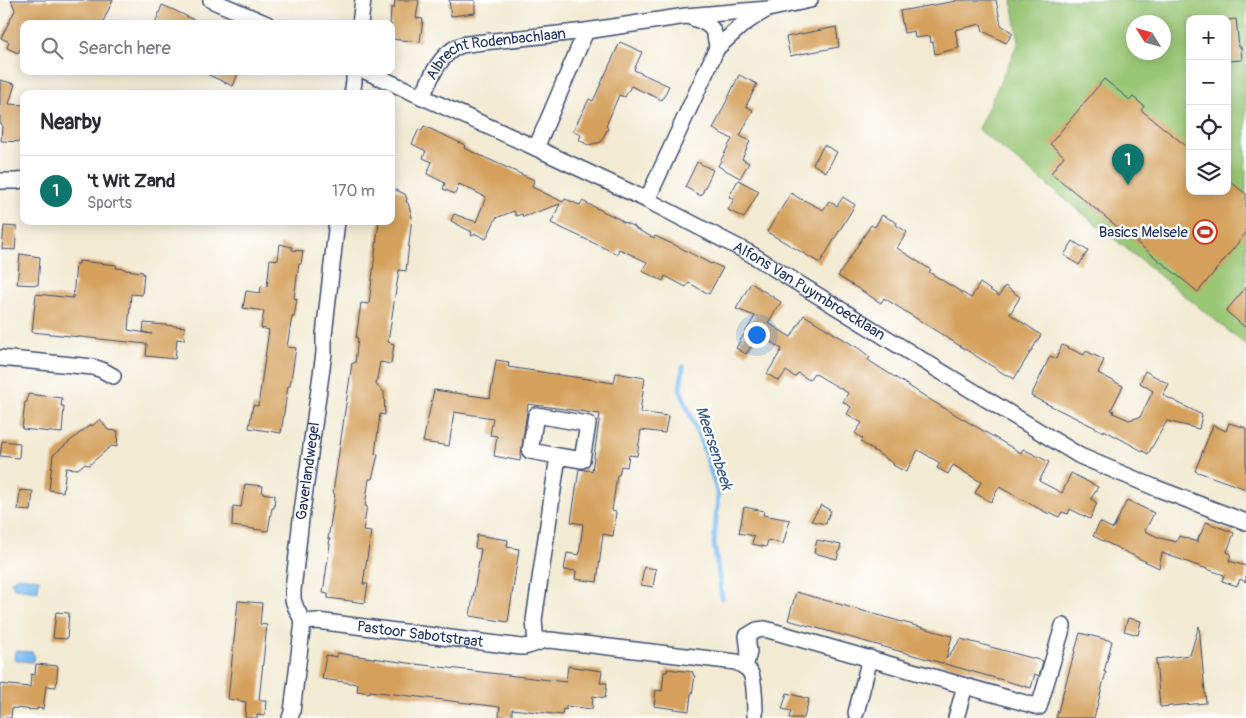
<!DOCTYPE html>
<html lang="en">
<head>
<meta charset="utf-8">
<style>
	:root { --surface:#fff; --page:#f7f7f7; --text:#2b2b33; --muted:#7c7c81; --line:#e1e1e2; --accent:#0f766e }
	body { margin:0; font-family:Pangolin,sans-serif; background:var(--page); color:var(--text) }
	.controls { position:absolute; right:15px; top:15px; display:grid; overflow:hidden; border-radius:10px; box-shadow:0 2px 12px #0003 }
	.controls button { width:45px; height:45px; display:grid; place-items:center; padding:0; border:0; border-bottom:1px solid var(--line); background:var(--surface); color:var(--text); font:25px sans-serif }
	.compass { position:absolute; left:1126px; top:15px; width:45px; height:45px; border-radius:50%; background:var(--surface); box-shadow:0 2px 12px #0003; rotate:307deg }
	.you { position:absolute; left:756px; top:334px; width:18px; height:18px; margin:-12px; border:4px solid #fff; border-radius:50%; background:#1a73e8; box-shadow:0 0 0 8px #1a73e833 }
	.badge { display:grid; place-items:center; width:32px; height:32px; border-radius:50%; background:var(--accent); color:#fff; font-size:16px; font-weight:700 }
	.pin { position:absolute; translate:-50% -41px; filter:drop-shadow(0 1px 2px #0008) }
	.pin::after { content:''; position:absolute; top:26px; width:18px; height:15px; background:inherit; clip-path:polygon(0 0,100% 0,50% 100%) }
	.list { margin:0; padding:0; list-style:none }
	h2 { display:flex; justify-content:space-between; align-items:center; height:65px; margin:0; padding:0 20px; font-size:21px }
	h2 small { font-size:16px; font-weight:400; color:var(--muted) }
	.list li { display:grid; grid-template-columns:32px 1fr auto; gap:15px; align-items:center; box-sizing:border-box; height:70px; padding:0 20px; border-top:1px solid var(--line) }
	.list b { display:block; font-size:19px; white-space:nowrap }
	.list p { margin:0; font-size:16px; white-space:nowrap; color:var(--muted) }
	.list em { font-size:16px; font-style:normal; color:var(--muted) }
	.icon { flex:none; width:28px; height:28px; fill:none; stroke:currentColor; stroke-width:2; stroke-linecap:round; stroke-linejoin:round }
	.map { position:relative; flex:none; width:1246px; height:718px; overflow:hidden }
	.search { position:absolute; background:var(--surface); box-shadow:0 2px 12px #0003; left:20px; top:20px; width:375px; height:55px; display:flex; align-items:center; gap:12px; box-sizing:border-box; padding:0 18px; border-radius:10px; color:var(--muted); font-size:19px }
	.panel { position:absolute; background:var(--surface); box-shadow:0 2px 12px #0003; left:20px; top:90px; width:375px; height:135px; border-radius:10px }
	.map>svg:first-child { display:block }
	.green { fill:#99c674; stroke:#5a7a69; fill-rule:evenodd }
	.water { fill:#7cbdf1; stroke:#4c76a8 }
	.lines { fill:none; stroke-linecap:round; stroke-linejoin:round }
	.stream { stroke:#7cbdf1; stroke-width:5 }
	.building { fill:#d4a05b }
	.minor-casing { stroke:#3b4b70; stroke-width:18 }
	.minor { stroke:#fff; stroke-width:15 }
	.labels { text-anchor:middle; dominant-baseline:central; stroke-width:4.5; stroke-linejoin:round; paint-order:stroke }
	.street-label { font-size:15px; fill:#1b2f5e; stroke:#fff }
	.poi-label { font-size:15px; fill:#1b2f5e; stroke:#fff; text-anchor:end }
	.water-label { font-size:16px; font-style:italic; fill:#385a8a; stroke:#fff }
</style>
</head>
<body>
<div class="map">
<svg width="1246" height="718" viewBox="0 0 1246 718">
	<rect width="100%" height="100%" fill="#fff"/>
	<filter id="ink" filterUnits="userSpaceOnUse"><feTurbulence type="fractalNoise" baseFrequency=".02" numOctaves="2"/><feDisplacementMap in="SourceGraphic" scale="10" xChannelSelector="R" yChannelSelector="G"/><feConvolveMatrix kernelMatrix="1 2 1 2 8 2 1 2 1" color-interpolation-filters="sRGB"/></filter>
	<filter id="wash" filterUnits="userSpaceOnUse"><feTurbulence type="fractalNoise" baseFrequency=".0096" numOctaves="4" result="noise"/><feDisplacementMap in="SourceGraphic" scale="20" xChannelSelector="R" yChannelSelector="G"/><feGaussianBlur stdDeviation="1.12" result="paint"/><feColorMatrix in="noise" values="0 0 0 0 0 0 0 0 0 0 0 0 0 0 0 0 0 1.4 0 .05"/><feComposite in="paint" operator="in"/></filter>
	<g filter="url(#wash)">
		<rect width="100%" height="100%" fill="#f2ead3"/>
		<!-- green -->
		<path class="green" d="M1012 0H1246V345L978 129 1019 42ZM1190 19H1227V191H1190ZM1134 22H1164V52H1134Z"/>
		<!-- water -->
		<g class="water">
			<polygon points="15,577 39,579 38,591 14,588 14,586 11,583 11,581 14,580"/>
			<polygon points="15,651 32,652 35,657 32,662 14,660"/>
		</g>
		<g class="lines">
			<!-- stream -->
			<polyline class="stream" points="683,367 680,389 705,452 718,495 714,543 722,598"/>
		</g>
		<g id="blocks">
			<!-- building -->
			<g class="building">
				<polygon points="11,0 113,0 102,24 24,24 24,41 18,53 7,48 9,42 1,38 15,10"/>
				<polygon points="395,0 419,0 416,18 423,19 420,42 391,39 391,24 390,24 391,8 394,8"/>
				<polygon points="449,0 475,0 475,13 451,16"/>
				<polygon points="956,0 996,0 1001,25 1013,33 1006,43 983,31 981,24 955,30 959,48 935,54 933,42 931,43 930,36 915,38 914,31 904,33 900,11 956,1"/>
				<polygon points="162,5 176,11 202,24 155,24"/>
				<polygon points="1236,19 1239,47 1241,47 1242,60 1227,61 1227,20"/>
				<polygon points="836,27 839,47 790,56 786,37"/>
				<polygon points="620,42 642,52 634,70 669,86 662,100 631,86 625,97 619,95 606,126 608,128 601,142 588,145 579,140 581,135 573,131 589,99 593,101"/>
				<polygon points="200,71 239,71 233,86"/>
				<polygon points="739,75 757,84 746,106 753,110 740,136 750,141 742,159 749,163 740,178 718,166 732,139 713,129"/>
				<polygon points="1104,79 1130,100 1133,97 1144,106 1141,110 1190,149 1190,191 1227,191 1227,179 1246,194 1246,233 1198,292 1051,173 1064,156 1050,144"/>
				<polygon points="0,80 15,84 9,104 24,105 24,142 1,141 2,124 0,124"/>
				<polygon points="424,126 465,145 464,148 534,180 532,187 563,202 565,199 580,205 582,201 621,220 621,221 635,227 636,229 654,238 655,236 679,247 711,264 712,263 723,268 709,294 689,283 686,287 665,276 663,281 642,271 647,262 619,249 617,254 551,223 560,204 523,217 522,214 516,216 514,211 496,218 486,239 476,234 471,236 472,232 451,221 454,214 476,222 486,197 459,184 455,194 443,189 445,183 427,174 432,162 423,158 426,151 412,144 419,129 422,131"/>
				<polygon points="824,145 837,152 826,172 813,164"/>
				<polygon points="697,162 713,170 701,196 685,187"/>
				<polygon points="738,180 759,191 744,218 728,210 734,199 729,197"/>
				<polygon points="391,188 405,194 407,199 406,202 408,203 412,217 406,271 399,270 388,342 394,344 391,364 380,362 376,385 384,392 385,415 380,414 375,454 378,455 372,479 369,479 365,506 367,506 363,531 371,532 363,584 368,584 365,603 328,598 328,594 323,593 330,544 329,544 330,539 328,539 335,494 333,493 352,363 355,363 358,338 356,338 361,303 369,304 379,221 391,221"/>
				<polygon points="791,193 802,200 802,199 823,210 829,201 837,206 843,197 855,205 820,263 767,232"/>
				<polygon points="882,215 897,223 896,225 907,232 897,248 931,270 929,272 971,298 980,283 999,296 1005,286 1020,297 1010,314 1041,335 1014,379 1007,374 1006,375 884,298 881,303 838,276 871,225 875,227"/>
				<polygon points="4,226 17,227 15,250 2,249"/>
				<polygon points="1073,241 1088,251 1079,265 1064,255"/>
				<polygon points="280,244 292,247 292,250 303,251 301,264 299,264 294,298 297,299 294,317 292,317 287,347 296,348 290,386 288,386 281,433 249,428 253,405 258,406 269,330 261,328 264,311 243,308 246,291 260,293 261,286 267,287 270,259 278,260"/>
				<polygon points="20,254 40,257 38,285 17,284"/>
				<polygon points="79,261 117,265 116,268 125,269 125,270 143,272 143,274 144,274 142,295 131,294 128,330 152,334 143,332 144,323 185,327 184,340 177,339 175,359 146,356 147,344 32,332 36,294 73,298 76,264 79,264"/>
				<polygon points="751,283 781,302 768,323 791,337 804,315 858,348 870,357 868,360 934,402 1021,453 1023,449 1049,462 1039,481 1062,493 1071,473 1098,487 1091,499 1097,503 1090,519 1070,509 1068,514 1062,512 1059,517 1050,512 1049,514 999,487 991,502 975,493 981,482 953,465 948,474 937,468 940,463 918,450 906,472 893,465 894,464 861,442 863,439 855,433 862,423 847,414 851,407 843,402 848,393 814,373 809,380 798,373 795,377 786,371 779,381 767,374 782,349 760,335 746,354 736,348 755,316 736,309"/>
				<polygon points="1246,287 1246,328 1226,311"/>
				<polygon points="1062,345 1084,355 1086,351 1104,360 1098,373 1123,386 1111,410 1114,411 1113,413 1129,420 1140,417 1153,391 1140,383 1145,371 1169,384 1163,395 1202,415 1199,429 1167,421 1148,454 1104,430 1104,432 1031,396 1050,356 1056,359"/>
				<polygon points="496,360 509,362 508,367 614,383 616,373 645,378 640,412 668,416 665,433 641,430 637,456 629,455 627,467 621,466 619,475 617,475 612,511 616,512 613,536 603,534 597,582 575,579 576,571 564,570 567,553 579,555 583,524 571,522 579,469 592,471 600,414 528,404 520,461 494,456 497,436 490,435 493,418 454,412 449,446 423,442 434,390 490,398"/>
				<polygon points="28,394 62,398 61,406 64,406 62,433 22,429 25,402 27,402"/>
				<polygon points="100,419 108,430 118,431 117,447 111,446 89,465 84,464 78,469 66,468 63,492 49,490 53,455 91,424 92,426"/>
				<polygon points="1229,423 1246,428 1246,489 1195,471 1213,425 1226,431"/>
				<polygon points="2,441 20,443 19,458 0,456"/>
				<polygon points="245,484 263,486 262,493 275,495 274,508 272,508 268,531 232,526 233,506 241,507"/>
				<polygon points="20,490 33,491 31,511 18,510"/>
				<polygon points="1127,500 1154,513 1145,531 1160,538 1176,542 1179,536 1197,542 1200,534 1201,534 1206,522 1234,533 1227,552 1231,554 1229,561 1246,566 1246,582 1240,579 1237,586 1222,581 1224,575 1162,553 1159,568 1093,536 1100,522 1113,529"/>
				<polygon points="821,505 831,511 827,519 826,524 811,521"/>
				<polygon points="744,507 764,511 763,515 790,520 783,544 768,540 766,547 752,544 754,536 739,533"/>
				<polygon points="477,535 508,540 507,547 519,549 508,622 470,616 481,549 475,548"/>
				<polygon points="817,540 841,545 837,559 814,553"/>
				<polygon points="644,567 656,569 653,587 641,585"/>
				<polygon points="796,592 952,636 946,659 961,639 1043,661 1039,676 1035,674 1031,688 788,620"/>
				<polygon points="238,601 262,603 260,624 267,625 259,700 266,700 265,716 257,715 257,718 245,718 246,702 228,699"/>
				<polygon points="56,612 69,613 67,639 53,638"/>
				<polygon points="1128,618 1141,621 1138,635 1124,631"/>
				<polygon points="1199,626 1206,703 1160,707 1156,659 1190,655"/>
				<polygon points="1080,633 1112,641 1104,672 1106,672 1094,718 1056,718"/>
				<polygon points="337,653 415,664 566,682 568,666 602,671 600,683 607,683 605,698 593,696 592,709 566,706 566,710 563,709 562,715 512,709 512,717 499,716 500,707 370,691 370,693 357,691 358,684 322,679 326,655 337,657"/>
				<polygon points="36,664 58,666 56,687 46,686 43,709 37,708 37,710 12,708 11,718 0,718 0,684 30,687 31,674 35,675"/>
				<polygon points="667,669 693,672 693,675 695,676 692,694 691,694 689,711 654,706 656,690 662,691 664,672 667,672"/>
				<polygon points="787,693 809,699 804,718 789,718 791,711 782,709"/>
			</g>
		</g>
	</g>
	<g filter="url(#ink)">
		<use href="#blocks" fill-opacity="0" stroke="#3b4b70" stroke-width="1"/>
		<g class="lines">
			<!-- minor casing -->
			<g class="minor-casing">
				<g id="minor">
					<polyline points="211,0 267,24"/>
					<path d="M690 17C710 24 715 26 717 48"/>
					<polyline points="360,24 363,0"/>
					<path id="s1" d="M365 71 536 148 647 200 751 254 927 363 1080 456 1156 488 1246 522"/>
					<polyline points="352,94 354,82 354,71"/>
					<path id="s2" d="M422 97C430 79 439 55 459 46 464 44 470 44 475 43L586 31 686 16 768 9"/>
					<polyline points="536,148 586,31"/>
					<polyline points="0,181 18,181 24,179"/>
					<polyline points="647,200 717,48 741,26 754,17 768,9 810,0"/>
					<polyline points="0,358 93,367 102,370 113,376"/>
					<path id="s3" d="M303 622 317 621 521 647C533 647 538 640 550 640L736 662C741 665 747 667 750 672 755 680 755 708 755 718"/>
					<polyline points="536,643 534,620 558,456 582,460 588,424 536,415 530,451 558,456"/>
					<polyline points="745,667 749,652 747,636 757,630 765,629 1039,707 1063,626"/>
					<polyline points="856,713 870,658"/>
					<path id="s4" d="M290 718 292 712 303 622 296 608 293 600V590L301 519 324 353V335L337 221"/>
					<polyline points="956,718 965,686"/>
				</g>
			</g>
			<!-- minor -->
			<use href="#minor" class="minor"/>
		</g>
	</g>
	<!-- icons -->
	<defs>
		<g id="stadium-ring" transform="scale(1.25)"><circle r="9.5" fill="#fff" stroke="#c8321e" stroke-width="1.5"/><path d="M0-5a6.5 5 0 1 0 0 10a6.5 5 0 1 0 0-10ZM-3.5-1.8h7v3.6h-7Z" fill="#c8321e"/></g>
	</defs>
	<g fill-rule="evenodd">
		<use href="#stadium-ring" x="1205" y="232"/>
	</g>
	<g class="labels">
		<!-- street labels -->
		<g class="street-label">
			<text stroke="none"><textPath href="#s2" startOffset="96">Albrecht Rodenbachlaan</textPath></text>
			<text stroke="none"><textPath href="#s1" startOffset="496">Alfons Van Puymbroecklaan</textPath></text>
			<text stroke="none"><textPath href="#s4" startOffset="251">Gaverlandwegel</textPath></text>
			<text stroke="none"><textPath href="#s3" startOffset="118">Pastoor Sabotstraat</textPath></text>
		</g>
		<!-- poi labels -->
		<g class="poi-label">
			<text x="1188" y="232">Basics Melsele</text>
		</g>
		<!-- water labels -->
		<g class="water-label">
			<text transform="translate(714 448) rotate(72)">Meersenbeek</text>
		</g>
	</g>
</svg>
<div class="controls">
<button>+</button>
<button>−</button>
<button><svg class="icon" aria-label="locate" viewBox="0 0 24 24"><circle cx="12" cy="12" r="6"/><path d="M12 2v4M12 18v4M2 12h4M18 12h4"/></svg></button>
<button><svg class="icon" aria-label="layers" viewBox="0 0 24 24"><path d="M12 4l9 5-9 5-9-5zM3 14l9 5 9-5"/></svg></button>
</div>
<svg class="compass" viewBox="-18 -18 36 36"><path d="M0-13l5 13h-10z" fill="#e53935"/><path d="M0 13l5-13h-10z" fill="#7c7c81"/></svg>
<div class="you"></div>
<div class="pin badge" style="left:1128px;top:185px">1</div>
<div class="search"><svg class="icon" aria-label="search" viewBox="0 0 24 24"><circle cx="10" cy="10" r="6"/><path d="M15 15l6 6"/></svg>Search here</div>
<section class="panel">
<h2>Nearby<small></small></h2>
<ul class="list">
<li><span class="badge">1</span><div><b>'t Wit Zand</b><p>Sports</p></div><em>170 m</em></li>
</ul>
</section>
</div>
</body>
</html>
